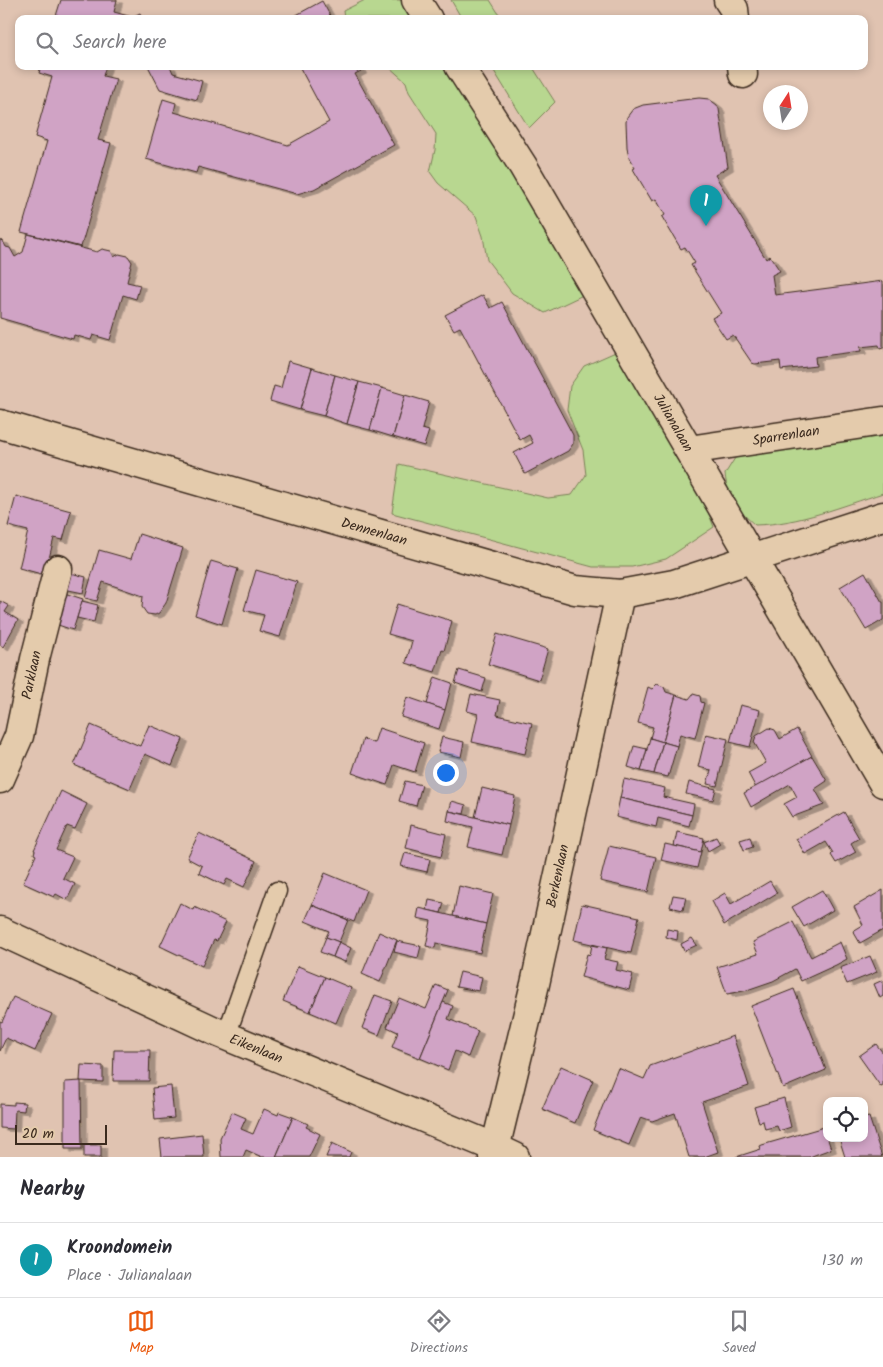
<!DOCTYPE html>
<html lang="en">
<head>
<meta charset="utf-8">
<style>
	:root { --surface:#fff; --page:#f7f7f7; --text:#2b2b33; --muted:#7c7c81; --line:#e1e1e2; --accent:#ea580c }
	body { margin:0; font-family:Kalam,sans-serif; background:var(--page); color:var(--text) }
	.controls { position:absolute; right:15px; bottom:15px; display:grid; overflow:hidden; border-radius:10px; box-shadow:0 2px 8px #0003 }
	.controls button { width:45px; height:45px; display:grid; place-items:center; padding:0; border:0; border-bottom:1px solid var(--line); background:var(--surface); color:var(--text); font:25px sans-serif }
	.compass { position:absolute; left:763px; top:85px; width:45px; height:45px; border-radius:50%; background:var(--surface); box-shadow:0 2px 8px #0003; rotate:12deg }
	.scale { position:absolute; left:15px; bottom:12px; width:92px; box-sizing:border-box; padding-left:5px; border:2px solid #3b2a1e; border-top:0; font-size:14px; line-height:18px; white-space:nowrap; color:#3b2a1e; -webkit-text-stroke:4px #e4cbac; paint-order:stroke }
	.you { position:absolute; left:445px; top:772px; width:18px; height:18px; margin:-12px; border:4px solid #fff; border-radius:50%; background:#1a73e8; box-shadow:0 0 0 8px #1a73e833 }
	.badge { display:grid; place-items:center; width:32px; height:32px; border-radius:50%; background:var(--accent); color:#fff; font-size:16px; font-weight:700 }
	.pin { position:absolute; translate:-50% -41px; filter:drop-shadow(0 1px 2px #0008) }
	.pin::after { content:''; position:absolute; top:26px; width:18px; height:15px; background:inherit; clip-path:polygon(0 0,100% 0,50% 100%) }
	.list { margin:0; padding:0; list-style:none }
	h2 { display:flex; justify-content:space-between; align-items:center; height:65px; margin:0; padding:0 20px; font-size:21px }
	h2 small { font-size:16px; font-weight:400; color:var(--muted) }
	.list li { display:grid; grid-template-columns:32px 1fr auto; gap:15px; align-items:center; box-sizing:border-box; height:75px; padding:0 20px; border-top:1px solid var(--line) }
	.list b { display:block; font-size:19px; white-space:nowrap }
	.list p { margin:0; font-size:16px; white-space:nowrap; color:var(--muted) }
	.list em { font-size:16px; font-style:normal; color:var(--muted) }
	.icon { flex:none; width:28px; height:28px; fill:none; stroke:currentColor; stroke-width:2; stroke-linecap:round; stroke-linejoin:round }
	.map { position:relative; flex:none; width:883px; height:1157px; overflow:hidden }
	.search { position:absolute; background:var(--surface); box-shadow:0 2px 8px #0003; left:15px; right:15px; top:15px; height:55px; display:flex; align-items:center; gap:12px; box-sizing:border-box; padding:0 18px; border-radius:10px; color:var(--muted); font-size:19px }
	.sheet { height:140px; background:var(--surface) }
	nav { display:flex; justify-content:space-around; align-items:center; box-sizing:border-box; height:70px; border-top:1px solid var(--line); background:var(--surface); font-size:14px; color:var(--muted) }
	nav a { display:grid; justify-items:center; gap:2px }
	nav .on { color:var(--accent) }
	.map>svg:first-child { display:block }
	.green { fill:#b8d790; stroke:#7a8057 }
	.building { fill:#d0a3c5; stroke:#3b2a1e; filter:url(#shadow) }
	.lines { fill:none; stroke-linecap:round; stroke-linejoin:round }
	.service-casing { stroke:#3b2a1e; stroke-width:21 }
	.minor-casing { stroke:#3b2a1e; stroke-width:31 }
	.service { stroke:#e4cbac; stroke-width:18 }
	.minor { stroke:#e4cbac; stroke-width:28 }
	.labels { text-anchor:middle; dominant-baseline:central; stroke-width:4.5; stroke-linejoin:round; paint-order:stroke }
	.street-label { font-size:14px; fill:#3b2a1e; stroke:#e4cbac }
</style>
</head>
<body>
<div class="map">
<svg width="883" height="1157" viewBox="0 0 883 1157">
	<defs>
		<filter id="shadow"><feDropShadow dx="5.5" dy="3" stdDeviation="0" flood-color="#0004"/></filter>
	</defs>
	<rect width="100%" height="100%" fill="#e0c3b1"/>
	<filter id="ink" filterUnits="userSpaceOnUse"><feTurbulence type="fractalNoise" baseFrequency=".02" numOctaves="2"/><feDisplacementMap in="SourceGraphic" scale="10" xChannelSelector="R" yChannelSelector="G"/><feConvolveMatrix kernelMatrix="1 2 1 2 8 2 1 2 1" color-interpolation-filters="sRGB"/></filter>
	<g filter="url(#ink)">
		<!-- green -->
		<g class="green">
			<polygon points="365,0 403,0 415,19 344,19 343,11"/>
			<polygon points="451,0 490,0 502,19 462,19"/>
			<polygon points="388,66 444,66 585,294 545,313 512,293 487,260 483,236 476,216 438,183 430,172 435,150 436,134 409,92 406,82"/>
			<polygon points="491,66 532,66 555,102 529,128"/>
			<polygon points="620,350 703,499 714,527 666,559 632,567 593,567 392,513 399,464 548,498 572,495 586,475 583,450 567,410 570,386 584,366"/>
			<path d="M883 432V493C842 506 799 524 755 525 736 508 728 501 725 474L735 458 771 447Z"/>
		</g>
		<!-- building -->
		<g class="building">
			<polygon points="61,0 117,0 114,12 132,17 140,13 143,19 55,19"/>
			<polygon points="322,1 332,19 289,19"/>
			<polygon points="41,66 106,66 103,76 116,79 98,140 111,143 81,247 21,232 47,141 35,137 52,77 39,73"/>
			<polygon points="148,66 170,66 173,73 202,81 197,100 160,89"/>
			<polygon points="299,66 359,66 361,71 355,74 394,145 314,189 297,194 198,167 196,173 146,159 163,99 176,103 174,112 288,145 329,122"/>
			<polygon points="699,98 709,99 717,105 719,109 728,167 715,175 766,259 770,256 780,271 772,275 775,295 883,281 883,348 880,349 879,345 860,347 861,351 815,357 816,366 781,370 780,361 755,364 752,363 733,335 726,339 712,318 721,313 691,265 695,263 685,247 681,249 662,217 665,215 656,199 652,201 633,169 635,168 629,158 627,147 626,122 627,117 633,109 643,105"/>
			<polygon points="28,234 97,252 102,249 111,251 114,257 119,254 128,256 132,262 127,282 140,285 136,299 123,295 110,340 93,335 91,340 74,335 73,339 0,318 0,240 3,241 6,247 10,248 15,257 23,252"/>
			<polygon points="483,295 490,308 502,302 573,435 573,444 568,451 525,474 514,453 533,443 529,435 520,440 460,327 454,330 445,315"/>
			<polygon points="288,361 312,368 300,410 270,401 274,386 281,388"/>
			<polygon points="312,368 335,375 324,416 300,410"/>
			<polygon points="335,375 359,382 347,424 324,416"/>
			<polygon points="359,382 382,388 370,430 347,424"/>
			<polygon points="382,388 405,395 393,437 370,430"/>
			<polygon points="405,395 429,402 422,429 429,431 424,446 393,437"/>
			<polygon points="16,496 71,511 63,540 54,538 45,575 19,568 28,531 8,526"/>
			<polygon points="139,534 183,548 166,603 159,613 155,615 147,614 142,607 143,596 103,582 97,601 85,598 99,550 131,559"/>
			<polygon points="211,561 238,569 222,624 195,615"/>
			<polygon points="256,570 297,582 280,637 259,631 264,615 244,610"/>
			<polygon points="63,571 86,577 83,593 59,588"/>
			<polygon points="865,572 882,602 883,602 883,620 866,630 840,587"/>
			<polygon points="55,590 83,599 73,630 58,625 63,607 51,603"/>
			<polygon points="0,601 9,606 5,612 18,620 3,647 0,645"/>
			<polygon points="82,601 98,605 94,622 77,618"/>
			<polygon points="397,604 452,621 444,651 442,650 435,672 406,663 412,641 388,634"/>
			<polygon points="497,634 548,649 539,680 488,664"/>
			<polygon points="459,670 486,678 482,692 455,683"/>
			<polygon points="435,677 452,683 445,710 427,704"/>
			<polygon points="657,684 664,687 666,692 676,695 663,742 650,738 653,727 638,723 648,687 652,689"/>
			<polygon points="471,694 500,700 497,715 532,723 525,754 472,742 478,714 467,711"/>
			<polygon points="693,694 700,696 701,702 704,703 695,738 680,734 677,746 663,742 676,695 689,699"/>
			<polygon points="407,697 445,710 439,729 401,717"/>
			<polygon points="740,705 760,710 750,747 730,742"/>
			<polygon points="91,725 140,746 149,725 183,739 172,766 145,754 130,789 74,765"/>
			<polygon points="379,728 424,743 415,772 394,765 387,785 352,773 363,739 374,743"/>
			<polygon points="769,728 775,730 780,739 797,729 812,756 756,788 748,773 766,763 754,742 756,736"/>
			<polygon points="706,734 728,739 717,786 707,784 711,770 698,767"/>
			<polygon points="442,737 464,742 461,757 438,752"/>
			<polygon points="650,738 663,742 654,774 641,771"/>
			<polygon points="663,742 677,746 668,777 654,774"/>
			<polygon points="634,746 647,749 641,771 628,767"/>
			<polygon points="812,756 827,781 815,789 824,805 792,817 784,804 797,797 790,784 751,807 744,793"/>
			<polygon points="624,779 665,788 663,797 694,804 692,815 620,798"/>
			<polygon points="405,781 422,785 416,806 399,801"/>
			<polygon points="689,782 716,789 713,800 686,794"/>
			<polygon points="482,788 515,796 509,825 475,817"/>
			<polygon points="61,791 87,804 75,829 67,826 56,850 73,857 63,878 75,884 67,900 56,894 54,897 23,883 36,855 34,854 35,850 34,850"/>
			<polygon points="620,798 692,815 689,826 658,818 656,827 616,817"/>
			<polygon points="452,801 466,805 464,814 449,811"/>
			<polygon points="449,811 509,825 502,855 468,847 473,827 447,821"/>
			<polygon points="844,812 859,838 851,843 856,852 836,863 831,855 833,853 826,842 805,854 796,839"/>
			<polygon points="411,825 446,834 441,857 406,848"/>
			<polygon points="677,832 704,838 701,852 674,846"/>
			<polygon points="199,833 256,861 244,887 227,879 224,885 199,873 202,866 187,858"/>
			<polygon points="716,837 720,844 708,851 704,842"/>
			<polygon points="750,837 753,847 744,850 740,840"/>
			<polygon points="665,844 701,852 697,868 661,860"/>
			<polygon points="609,846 656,857 648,892 600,881"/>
			<polygon points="405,853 430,859 427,872 401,866"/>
			<polygon points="325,873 366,890 354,922 312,905"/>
			<polygon points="770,881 777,893 724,925 712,901 725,893 731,904"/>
			<polygon points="459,886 493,894 486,924 453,916"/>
			<polygon points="822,890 833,910 804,927 792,907"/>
			<polygon points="883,890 883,930 860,943 853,931 863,925 854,907"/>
			<polygon points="673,895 686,897 683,910 670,907"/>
			<polygon points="429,900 444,903 441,913 427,910"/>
			<polygon points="180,903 193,910 194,907 226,922 217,941 214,940 202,966 160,946"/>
			<polygon points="582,904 639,917 631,953 574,940"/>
			<polygon points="312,905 348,920 339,942 326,937 329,931 305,921"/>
			<polygon points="419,908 486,924 480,953 436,943 435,948 426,946 431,921 417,918"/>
			<polygon points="793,922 811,957 840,942 847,959 836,965 801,981 795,969 773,981 744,991 727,994 717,967 758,954 753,942"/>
			<polygon points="667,929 678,931 677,940 666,937"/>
			<polygon points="379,932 397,940 380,982 362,974"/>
			<polygon points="326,937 339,942 333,957 320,952"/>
			<polygon points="692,938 697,945 684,951 681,944"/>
			<polygon points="397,941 421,946 418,958 394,952"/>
			<polygon points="339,942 351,948 345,962 333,957"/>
			<polygon points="592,945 607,948 604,959 618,962 616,970 633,974 629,990 581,977 587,954 590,955"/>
			<polygon points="870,956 877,972 847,984 840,968"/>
			<polygon points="298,966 325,977 310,1012 283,1001"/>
			<polygon points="460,972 482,977 479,991 456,987"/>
			<polygon points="325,977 351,988 336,1023 310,1012"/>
			<polygon points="883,980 883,996 880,998 874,984"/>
			<polygon points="436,985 448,990 420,1058 392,1047 398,1032 387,1027 399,998 426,1009"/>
			<polygon points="794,989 826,1070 783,1088 751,1006"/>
			<polygon points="375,995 392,1001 379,1035 362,1028"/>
			<polygon points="13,997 52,1014 35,1051 6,1038 0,1051 0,1021 2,1022"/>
			<polygon points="443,1002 453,1006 448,1019 478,1031 468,1057 455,1051 448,1070 420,1058"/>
			<polygon points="733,1036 749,1086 702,1102 718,1152 704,1157 689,1157 675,1113 652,1121 641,1117 629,1145 593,1130 618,1068 644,1079 650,1066"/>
			<polygon points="876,1044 883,1053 883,1086 881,1087 859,1056"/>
			<polygon points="114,1050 150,1050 149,1081 113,1081"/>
			<polygon points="81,1065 103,1066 103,1082 80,1081"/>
			<polygon points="561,1066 593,1080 575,1123 542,1109"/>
			<polygon points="81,1081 82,1149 65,1149 65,1082"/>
			<polygon points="171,1086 174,1118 155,1120 152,1088"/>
			<polygon points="784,1098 791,1127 779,1131 777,1126 765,1129 763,1121 759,1122 754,1107"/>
			<polygon points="14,1102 25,1103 24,1111 15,1110 14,1129 0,1128 0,1104 14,1105"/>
			<polygon points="264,1109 278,1115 279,1112 293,1117 276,1157 262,1157 246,1150 243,1157 221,1157 220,1138 232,1112 246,1118 241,1129 253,1134"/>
			<polygon points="293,1117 308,1124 306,1127 320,1134 309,1157 276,1157"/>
			<polygon points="869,1117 882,1157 845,1157 839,1138 864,1138 864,1118"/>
			<polygon points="824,1127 831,1149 809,1157 736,1157 761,1149 760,1146 762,1145"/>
			<polygon points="202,1134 204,1157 162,1157 160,1139"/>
			<polygon points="332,1143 351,1152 349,1157 326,1157"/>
			<rect x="84" y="1145" width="17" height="12"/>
		</g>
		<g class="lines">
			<!-- service casing -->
			<g class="service-casing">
				<polyline id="service" points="226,1036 277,891"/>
			</g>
			<!-- minor casing -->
			<g class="minor-casing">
				<g id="minor">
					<polyline points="416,0 428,19"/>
					<polyline points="728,0 734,9 735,19"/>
					<polyline points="459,66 523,166 883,783"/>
					<polyline points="742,66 743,74"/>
					<polyline points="0,424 575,590 620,594 674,584 883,516"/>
					<polyline points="689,450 883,421"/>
					<polyline points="0,779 19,736 35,659 58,569"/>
					<polyline points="0,931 219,1033 496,1148 515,1157"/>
					<polyline points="493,1157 535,984 620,594"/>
				</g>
			</g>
			<!-- service -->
			<use href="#service" class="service"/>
			<!-- minor -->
			<use href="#minor" class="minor"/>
		</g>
	</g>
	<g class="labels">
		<!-- street labels -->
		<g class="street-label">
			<text transform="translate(673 423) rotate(60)">Julianalaan</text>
			<text transform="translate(786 436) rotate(-9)">Sparrenlaan</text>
			<text transform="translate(374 532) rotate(16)">Dennenlaan</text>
			<text transform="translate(32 675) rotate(-78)">Parklaan</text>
			<text transform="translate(558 876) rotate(-78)">Berkenlaan</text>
			<text transform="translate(256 1049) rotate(22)">Eikenlaan</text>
		</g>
	</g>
</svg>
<div class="controls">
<button><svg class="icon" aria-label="locate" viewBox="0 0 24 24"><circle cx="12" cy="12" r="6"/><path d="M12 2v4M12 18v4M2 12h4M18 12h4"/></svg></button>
</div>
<svg class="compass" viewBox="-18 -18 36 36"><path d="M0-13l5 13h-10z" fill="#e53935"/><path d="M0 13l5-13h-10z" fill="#7c7c81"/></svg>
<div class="scale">20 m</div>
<div class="you"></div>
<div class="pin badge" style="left:706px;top:226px;background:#0f9aa8">1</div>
<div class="search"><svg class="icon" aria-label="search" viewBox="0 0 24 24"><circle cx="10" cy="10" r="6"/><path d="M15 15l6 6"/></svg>Search here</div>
</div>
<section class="sheet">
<h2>Nearby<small></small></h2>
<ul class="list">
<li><span class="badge" style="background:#0f9aa8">1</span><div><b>Kroondomein</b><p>Place · Julianalaan</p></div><em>130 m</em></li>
</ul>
</section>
<nav>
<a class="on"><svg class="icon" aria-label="map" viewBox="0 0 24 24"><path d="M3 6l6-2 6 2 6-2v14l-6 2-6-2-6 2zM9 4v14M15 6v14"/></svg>Map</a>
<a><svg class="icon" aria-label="directions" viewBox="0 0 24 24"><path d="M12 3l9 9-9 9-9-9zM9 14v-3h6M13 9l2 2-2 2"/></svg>Directions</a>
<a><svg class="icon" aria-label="saved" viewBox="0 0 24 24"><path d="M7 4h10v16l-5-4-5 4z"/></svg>Saved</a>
</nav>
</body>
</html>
